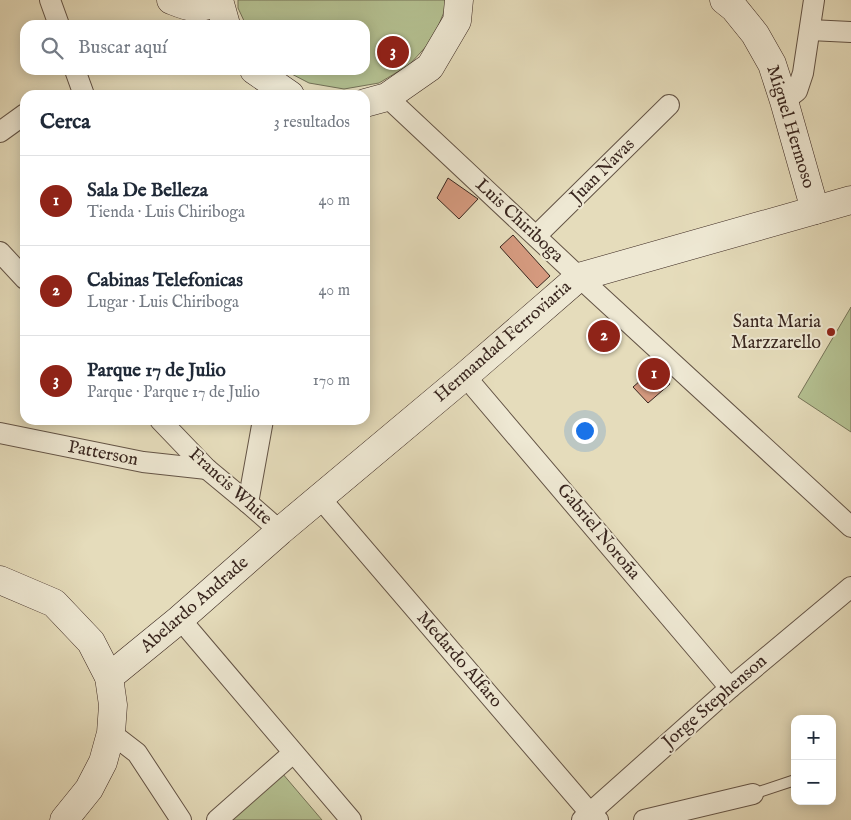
<!DOCTYPE html>
<html lang="es">
<head>
<meta charset="utf-8">
<style>
	:root { --surface:#fff; --page:#f2f2f3; --text:#1f2937; --muted:#747a83; --line:#e0e1e3; --accent:#8f2418 }
	body { margin:0; font-family:"IM FELL English",serif; background:var(--page); color:var(--text) }
	.controls { position:absolute; right:15px; bottom:15px; display:grid; overflow:hidden; border-radius:10px; box-shadow:0 2px 12px #0003 }
	.controls button { width:45px; height:45px; display:grid; place-items:center; padding:0; border:0; border-bottom:1px solid var(--line); background:var(--surface); color:var(--text); font:25px sans-serif }
	.you { position:absolute; left:584px; top:430px; width:18px; height:18px; margin:-12px; border:4px solid #fff; border-radius:50%; background:#1a73e8; box-shadow:0 0 0 8px #1a73e833 }
	.badge { display:grid; place-items:center; width:32px; height:32px; border-radius:50%; background:var(--accent); color:#fff; font-size:16px; font-weight:700 }
	.pin { position:absolute; translate:-50% -50%; border:2px solid #fff; box-shadow:0 1px 5px #0006 }
	.list { margin:0; padding:0; list-style:none }
	h2 { display:flex; justify-content:space-between; align-items:center; height:65px; margin:0; padding:0 20px; font-size:21px }
	h2 small { font-size:16px; font-weight:400; color:var(--muted) }
	.list li { display:grid; grid-template-columns:32px 1fr auto; gap:15px; align-items:center; box-sizing:border-box; height:90px; padding:0 20px; border-top:1px solid var(--line) }
	.list b { display:block; font-size:19px; white-space:nowrap }
	.list p { margin:0; font-size:16px; white-space:nowrap; color:var(--muted) }
	.list em { font-size:16px; font-style:normal; color:var(--muted) }
	.icon { flex:none; width:28px; height:28px; fill:none; stroke:currentColor; stroke-width:2; stroke-linecap:round; stroke-linejoin:round }
	.map { position:relative; flex:none; width:851px; height:820px; overflow:hidden }
	.search { position:absolute; background:var(--surface); box-shadow:0 2px 12px #0003; left:20px; top:20px; width:350px; height:55px; display:flex; align-items:center; gap:12px; box-sizing:border-box; padding:0 18px; border-radius:15px; color:var(--muted); font-size:19px }
	.panel { position:absolute; background:var(--surface); box-shadow:0 2px 12px #0003; left:20px; top:90px; width:350px; height:335px; border-radius:15px }
	.map>svg:first-child { display:block }
	.green { fill:#b4c091; stroke:#767358 }
	.building { fill:#d59a7f; stroke:#39261f }
	.lines { fill:none; stroke-linecap:round; stroke-linejoin:round }
	.lane-casing { stroke:#645446; stroke-width:12 }
	.street-casing { stroke:#645446; stroke-width:22 }
	.secondary-casing { stroke:#39261f; stroke-width:29 }
	.lane { stroke:#eee8d3; stroke-width:10 }
	.street { stroke:#eee8d3; stroke-width:20 }
	.secondary { stroke:#eee8d3; stroke-width:28 }
	.poi-dot { fill:#8f2418; stroke:#eee8d3; stroke-width:2 }
	.labels { text-anchor:middle; dominant-baseline:central; stroke-width:4; stroke-linejoin:round; paint-order:stroke }
	.street-label { font-size:18px; fill:#39261f; stroke:#eee8d3 }
	.poi-label { font-size:18px; fill:#39261f; stroke:#eee8d3; text-anchor:end }
</style>
</head>
<body>
<div class="map">
<svg width="851" height="820" viewBox="0 0 851 820">
	<rect width="100%" height="100%" fill="#e5dcbb"/>
	<filter id="stains"><feTurbulence type="fractalNoise" baseFrequency=".004" numOctaves="4"/><feColorMatrix values="0 0 0 0 .2 0 0 0 0 .09 0 0 0 0 .02 0 0 0 .5 -.17"/></filter>
	<radialGradient id="worn" r=".72"><stop offset=".6" stop-color="#630" stop-opacity="0"/><stop offset="1" stop-color="#630" stop-opacity=".3"/></radialGradient>
	<!-- green -->
	<g class="green">
		<polygon points="238,0 447,0 446,7 433,39 409,65 379,83 344,89 309,83 284,70 365,70 365,25 246,25 238,8"/>
		<polygon points="851,307 851,432 798,397"/>
		<polygon points="282,773 322,820 231,820"/>
	</g>
	<!-- building -->
	<g class="building">
		<polygon points="448,178 478,199 459,219 437,198"/>
		<polygon points="513,235 550,276 537,288 500,247"/>
		<polygon points="604,322 617,335 603,350 590,337"/>
		<polygon points="655,368 670,384 648,403 633,387"/>
	</g>
	<g class="lines">
		<!-- lane casing -->
		<g class="lane-casing">
			<polyline id="lane" points="753,794 795,780"/>
		</g>
		<!-- street casing -->
		<g class="street-casing">
			<g id="street">
				<polyline points="50,0 59,25"/>
				<polyline points="810,30 851,32"/>
				<polyline points="75,70 84,95"/>
				<polyline points="387,97 579,277 851,527"/>
				<polyline points="784,101 797,91 803,73 814,0"/>
				<polyline points="0,132 25,114"/>
				<polyline points="536,236 669,105"/>
				<polyline points="0,252 25,279"/>
				<polyline points="465,376 730,688"/>
				<polyline points="160,420 207,469 248,503 280,531"/>
				<polyline points="0,433 143,462 207,469"/>
				<polyline points="320,498 590,813 598,820"/>
				<polyline points="248,503 263,420"/>
				<polyline points="180,619 351,820"/>
				<polyline points="111,733 137,753 181,820"/>
				<polyline points="217,820 293,753"/>
				<polyline points="582,820 730,688 851,587"/>
				<polyline points="644,820 753,794"/>
			</g>
		</g>
		<!-- secondary casing -->
		<g class="secondary-casing">
			<g id="secondary">
				<path d="M171 0C186 6 200 13 214 0"/>
				<polyline points="219,0 226,25"/>
				<polyline points="724,0 734,8 755,34 772,64 784,101 815,210"/>
				<polyline points="254,70 290,95"/>
				<polyline points="365,103 387,97 430,67 457,21 459,0"/>
				<polyline points="0,580 54,603 91,642 109,677 113,705 111,733 103,762 89,789 64,820"/>
				<polyline points="109,677 180,619 280,531 465,376 579,277 851,200"/>
			</g>
		</g>
		<!-- lane -->
		<use href="#lane" class="lane"/>
		<!-- street -->
		<use href="#street" class="street"/>
		<!-- secondary -->
		<use href="#secondary" class="secondary"/>
	</g>
	<!-- markers -->
	<circle class="poi-dot" cx="831" cy="332" r="5"/>
	<g class="labels">
		<!-- street labels -->
		<g class="street-label">
			<text transform="translate(790 127) rotate(73)">Miguel Hermoso</text>
			<text transform="translate(603 171) rotate(-45)">Juan Navas</text>
			<text transform="translate(519 221) rotate(43)">Luis Chiriboga</text>
			<text transform="translate(503 342) rotate(-41)">Hermandad Ferroviaria</text>
			<text transform="translate(103 454) rotate(11)">Patterson</text>
			<text transform="translate(230 487) rotate(42)">Francis White</text>
			<text transform="translate(598 532) rotate(50)">Gabriel Noroña</text>
			<text transform="translate(195 605) rotate(-41)">Abelardo Andrade</text>
			<text transform="translate(459 660) rotate(49)">Medardo Alfaro</text>
			<text transform="translate(715 702) rotate(-41)">Jorge Stephenson</text>
		</g>
		<!-- poi labels -->
		<g class="poi-label">
			<text x="821" y="322">Santa Maria<tspan x="821" dy="21">Marzzarello</tspan></text>
		</g>
	</g>
	<rect width="100%" height="100%" filter="url(#stains)"/>
	<rect width="100%" height="100%" fill="url(#worn)"/>
</svg>
<div class="controls">
<button>+</button>
<button>−</button>
</div>
<div class="you"></div>
<div class="pin badge" style="left:654px;top:374px">1</div>
<div class="pin badge" style="left:604px;top:336px">2</div>
<div class="pin badge" style="left:393px;top:52px">3</div>
<div class="search"><svg class="icon" aria-label="search" viewBox="0 0 24 24"><circle cx="10" cy="10" r="6"/><path d="M15 15l6 6"/></svg>Buscar aquí</div>
<section class="panel">
<h2>Cerca<small>3 resultados</small></h2>
<ul class="list">
<li><span class="badge">1</span><div><b>Sala De Belleza</b><p>Tienda · Luis Chiriboga</p></div><em>40 m</em></li>
<li><span class="badge">2</span><div><b>Cabinas Telefonicas</b><p>Lugar · Luis Chiriboga</p></div><em>40 m</em></li>
<li><span class="badge">3</span><div><b>Parque 17 de Julio</b><p>Parque · Parque 17 de Julio</p></div><em>170 m</em></li>
</ul>
</section>
</div>
</body>
</html>
